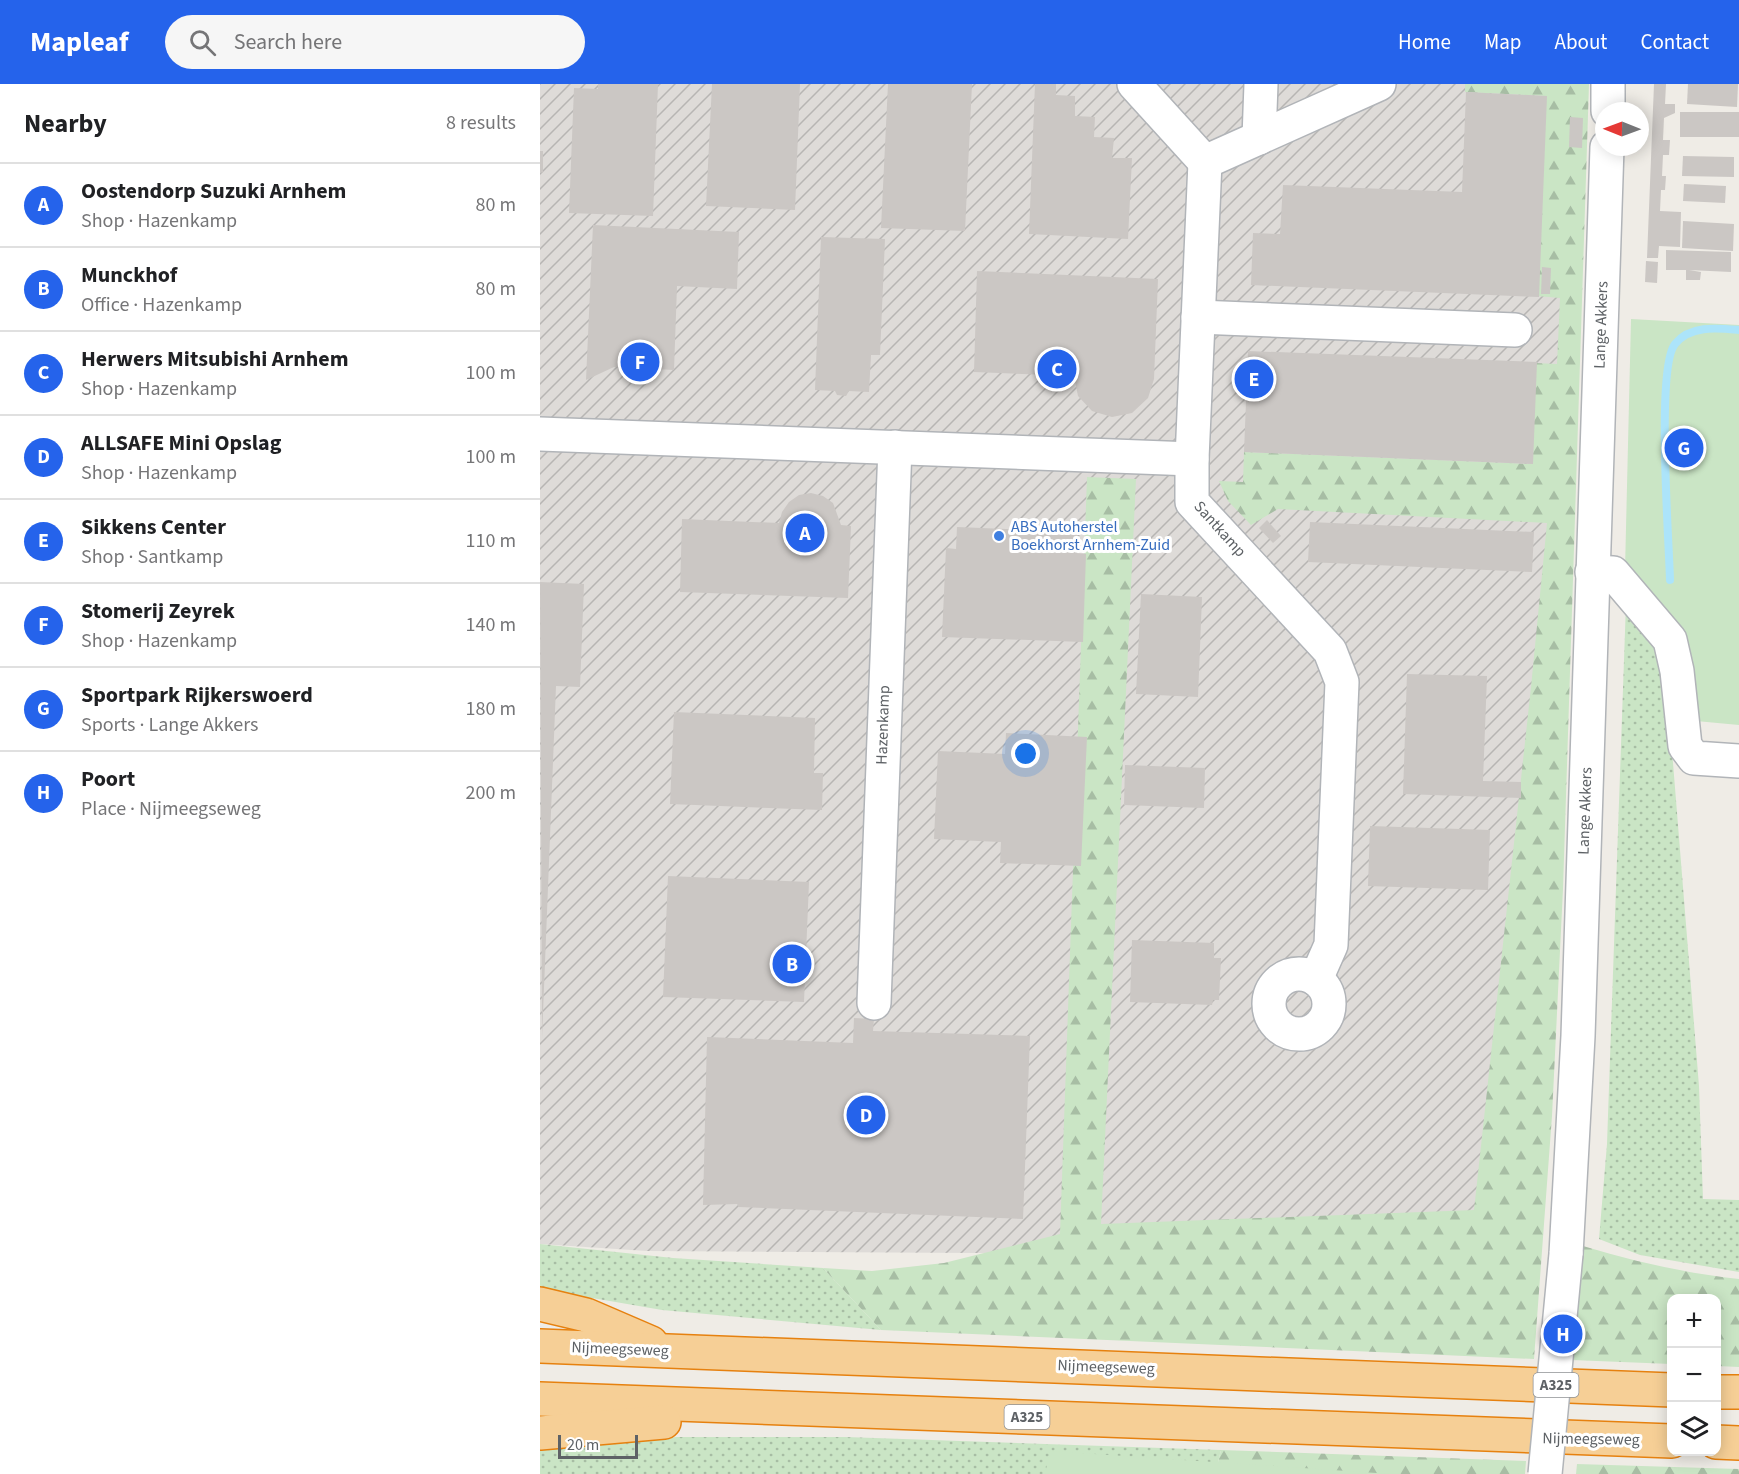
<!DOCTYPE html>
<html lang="en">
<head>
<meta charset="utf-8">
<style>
	:root { --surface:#fff; --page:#f6f6f6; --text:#202124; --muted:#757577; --line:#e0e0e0; --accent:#2563eb }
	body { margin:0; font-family:"Source Sans 3",sans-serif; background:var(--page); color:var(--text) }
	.controls { position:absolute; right:18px; bottom:18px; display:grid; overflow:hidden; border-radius:12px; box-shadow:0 3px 15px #0003 }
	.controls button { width:54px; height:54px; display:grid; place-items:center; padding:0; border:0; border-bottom:2px solid var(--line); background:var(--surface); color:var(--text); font:30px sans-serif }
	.compass { position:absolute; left:1055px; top:18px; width:54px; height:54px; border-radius:50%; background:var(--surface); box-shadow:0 3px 15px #0003; rotate:271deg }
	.scale { position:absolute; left:18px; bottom:15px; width:80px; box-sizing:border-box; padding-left:6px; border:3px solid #5e6266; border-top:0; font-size:16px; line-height:21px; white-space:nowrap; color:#5e6266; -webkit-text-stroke:4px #fff; paint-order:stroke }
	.you { position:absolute; left:486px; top:670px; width:21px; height:21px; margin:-15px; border:4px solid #fff; border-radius:50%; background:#1a73e8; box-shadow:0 0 0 9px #1a73e833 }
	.badge { display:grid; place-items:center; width:39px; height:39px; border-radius:50%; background:var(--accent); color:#fff; font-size:20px; font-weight:700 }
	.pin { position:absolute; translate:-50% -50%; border:3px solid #fff; box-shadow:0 2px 6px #0006 }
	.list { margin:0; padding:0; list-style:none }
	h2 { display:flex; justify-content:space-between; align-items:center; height:78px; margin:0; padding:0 24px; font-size:26px }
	h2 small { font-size:20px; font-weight:400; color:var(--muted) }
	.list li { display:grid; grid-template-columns:39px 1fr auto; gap:18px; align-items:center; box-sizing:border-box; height:84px; padding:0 24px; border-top:2px solid var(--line) }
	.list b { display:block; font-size:22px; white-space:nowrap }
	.list p { margin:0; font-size:20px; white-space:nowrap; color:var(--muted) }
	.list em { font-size:20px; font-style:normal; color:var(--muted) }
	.icon { flex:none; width:33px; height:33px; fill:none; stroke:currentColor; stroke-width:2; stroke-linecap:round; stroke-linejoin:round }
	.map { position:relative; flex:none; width:1199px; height:1390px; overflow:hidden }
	header { display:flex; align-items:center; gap:36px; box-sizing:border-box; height:84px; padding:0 30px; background:var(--accent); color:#fff }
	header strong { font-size:28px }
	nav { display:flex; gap:33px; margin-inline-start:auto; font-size:21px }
	.search { width:420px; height:54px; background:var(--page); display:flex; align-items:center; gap:15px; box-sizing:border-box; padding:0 21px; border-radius:33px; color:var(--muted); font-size:22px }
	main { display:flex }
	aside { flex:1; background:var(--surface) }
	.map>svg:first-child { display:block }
	.industrial { fill:url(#industrial-furrows) }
	.grass { fill:url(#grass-dots) }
	.forest { fill:url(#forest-firs) }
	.park { fill:#cae5c5 }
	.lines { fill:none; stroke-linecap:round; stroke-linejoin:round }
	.stream { stroke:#ace4fa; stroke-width:8 }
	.building { fill:#cbc7c4 }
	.minor-casing { stroke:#b1b4b8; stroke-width:36 }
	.highway-casing { stroke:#e6810f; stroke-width:36 }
	.minor { stroke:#fff; stroke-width:33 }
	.highway { stroke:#f6cf96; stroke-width:33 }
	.minor-bridge-casing { stroke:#b1b4b8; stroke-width:36; stroke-linecap:butt }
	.minor-bridge { stroke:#fff; stroke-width:33 }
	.shop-dot { fill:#3f7fe0; stroke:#fff; stroke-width:2 }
	.labels { text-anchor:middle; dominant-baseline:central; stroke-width:6; stroke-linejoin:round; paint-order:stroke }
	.shield { fill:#fff; stroke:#8e9194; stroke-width:1.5 }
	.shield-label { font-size:15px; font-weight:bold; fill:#5e6266 }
	.street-label { font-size:16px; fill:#5e6266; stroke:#fff }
	.shop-label { font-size:16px; fill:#366cbe; stroke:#fff; text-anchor:start }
</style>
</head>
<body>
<header>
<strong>Mapleaf</strong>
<div class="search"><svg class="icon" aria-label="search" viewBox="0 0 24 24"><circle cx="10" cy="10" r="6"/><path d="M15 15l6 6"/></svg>Search here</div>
<nav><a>Home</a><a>Map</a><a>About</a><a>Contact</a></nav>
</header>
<main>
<aside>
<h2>Nearby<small>8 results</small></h2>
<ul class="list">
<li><span class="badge">A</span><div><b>Oostendorp Suzuki Arnhem</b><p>Shop · Hazenkamp</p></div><em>80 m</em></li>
<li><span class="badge">B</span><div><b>Munckhof</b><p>Office · Hazenkamp</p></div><em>80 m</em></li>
<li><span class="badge">C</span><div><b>Herwers Mitsubishi Arnhem</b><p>Shop · Hazenkamp</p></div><em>100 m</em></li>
<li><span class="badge">D</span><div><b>ALLSAFE Mini Opslag</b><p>Shop · Hazenkamp</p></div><em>100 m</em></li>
<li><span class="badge">E</span><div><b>Sikkens Center</b><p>Shop · Santkamp</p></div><em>110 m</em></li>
<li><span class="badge">F</span><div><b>Stomerij Zeyrek</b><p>Shop · Hazenkamp</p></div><em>140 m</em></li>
<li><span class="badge">G</span><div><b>Sportpark Rijkerswoerd</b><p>Sports · Lange Akkers</p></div><em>180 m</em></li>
<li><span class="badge">H</span><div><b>Poort</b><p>Place · Nijmeegseweg</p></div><em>200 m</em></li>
</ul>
</aside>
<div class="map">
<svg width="1199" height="1390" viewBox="0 0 1199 1390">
	<defs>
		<pattern id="industrial-furrows" width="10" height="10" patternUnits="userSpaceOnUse" patternTransform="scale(1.5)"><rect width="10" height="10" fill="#dedbd8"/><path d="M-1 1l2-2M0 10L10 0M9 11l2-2" fill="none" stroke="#b7b5b3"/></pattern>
		<pattern id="grass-dots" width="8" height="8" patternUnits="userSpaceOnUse" patternTransform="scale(1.5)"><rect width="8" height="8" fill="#cae5c5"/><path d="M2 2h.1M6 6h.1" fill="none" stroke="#a7bda4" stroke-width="1.8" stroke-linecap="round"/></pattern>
		<pattern id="forest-firs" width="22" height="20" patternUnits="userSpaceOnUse" patternTransform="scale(1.5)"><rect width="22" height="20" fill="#cae5c5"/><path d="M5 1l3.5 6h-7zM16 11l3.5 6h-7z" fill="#a7bda4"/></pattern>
	</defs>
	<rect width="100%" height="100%" fill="#efece6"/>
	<!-- industrial -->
	<polygon class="industrial" points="0,0 1027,0 1025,526 964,1172 107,1167 0,1160"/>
	<!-- grass -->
	<g class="grass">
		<polygon points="1086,519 1124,567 1159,1002 1163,1115 1199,1116 1199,1188 1100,1171 1059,1155 1067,1060"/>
		<polygon points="0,1160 133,1174 283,1184 341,1246 122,1226 0,1205"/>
		<polygon points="137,1353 306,1353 681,1366 675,1390 0,1390 0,1365"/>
	</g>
	<!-- forest -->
	<g class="forest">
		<polygon points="925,0 1049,0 1023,805 1012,1032 994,1275 341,1246 283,1184 332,1187 404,1179 520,1150 547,393 596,395 561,1140 934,1126 991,603 1007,439 738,425 711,441 688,417 679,397 703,398 704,368 990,380 995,279 1017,280 1020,214 997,212 1005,12 925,8"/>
		<path d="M1043 1162C1095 1178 1145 1189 1199 1195V1283L1177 1282 1176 1214H1132L1131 1280 1032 1276Z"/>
		<polygon points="681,1366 986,1377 985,1390 675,1390"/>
		<polygon points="1037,1380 1199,1385 1199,1390 1036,1390"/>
	</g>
	<!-- park -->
	<g class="park">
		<polygon points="1091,235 1199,241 1199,641 1156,637 1085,486"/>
		<polygon points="510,1367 851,1390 505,1390"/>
	</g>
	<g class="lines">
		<!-- stream -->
		<path class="stream" d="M1130 496C1129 457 1116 283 1135 260 1150 241 1177 244 1199 246"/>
	</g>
	<!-- building -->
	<g class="building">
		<polygon points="58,0 118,0 113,132 29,129 34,4 58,5"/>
		<polygon points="172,0 260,0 255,126 166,122"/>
		<polygon points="348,0 432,0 425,147 341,144"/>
		<polygon points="495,0 516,0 516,11 535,12 535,32 555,33 554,53 574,54 572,74 592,74 588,155 489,150"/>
		<polygon points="1114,0 1126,0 1125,20 1135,20 1135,29 1124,34 1123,56 1130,56 1129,71 1123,71 1122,92 1126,92 1125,106 1121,106 1120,127 1141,128 1140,163 1119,162 1118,174 1107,174"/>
		<polygon points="1148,0 1198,0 1197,23 1147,20"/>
		<polygon points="926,8 1007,12 999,213 711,201 713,149 740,150 743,101 922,108"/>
		<rect x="1140" y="28" width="59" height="25"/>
		<polygon points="1030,33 1043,34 1042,64 1029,63"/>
		<polygon points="0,67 3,67 3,89 0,88"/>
		<polygon points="1143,72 1194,73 1194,93 1142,92"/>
		<polygon points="1144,100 1186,102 1185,119 1143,117"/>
		<polygon points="1143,137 1194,140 1193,167 1142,164"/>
		<polygon points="53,141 199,148 197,205 137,202 134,286 74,283 46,296"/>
		<polygon points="281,153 345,155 340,271 331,271 329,308 309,307 306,312 297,311 295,307 275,306"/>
		<polygon points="1126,166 1191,168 1191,188 1149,186 1161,188 1160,196 1146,196 1146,186 1126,186"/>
		<polygon points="1106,177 1118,178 1117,199 1105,198"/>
		<polygon points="1002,183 1011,184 1010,210 1001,210"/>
		<polygon points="437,187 618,195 614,295 608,314 592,329 572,333 552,327 538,312 534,292 434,288"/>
		<polygon points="708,267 997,278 993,380 704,368"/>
		<polygon points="271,409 283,412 293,419 301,441 311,442 308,514 140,508 142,435 239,439 242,428 249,418 259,411"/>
		<polygon points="727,436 741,452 733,459 719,444"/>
		<polygon points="770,438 994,448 992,488 768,478"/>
		<polygon points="417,443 537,448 536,469 546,470 543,558 402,553 406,464 416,465"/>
		<polygon points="0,498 44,500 40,603 16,602 2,954"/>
		<polygon points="601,510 662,513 658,613 596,610"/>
		<polygon points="867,590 947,592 943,697 981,698 981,714 863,710"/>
		<polygon points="134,628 275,634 274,689 283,689 282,726 130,720"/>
		<polygon points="466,649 547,653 541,782 460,779 461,758 394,755 398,667 465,670"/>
		<polygon points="585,681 665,684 664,724 584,721"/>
		<polygon points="830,742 950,746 948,806 828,802"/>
		<polygon points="128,792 269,798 264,918 123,913"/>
		<polygon points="592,856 674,859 674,874 681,874 679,916 673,916 672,921 590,918"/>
		<polygon points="314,934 334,935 333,947 490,952 483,1135 199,1123 197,1120 163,1121 167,953 313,959"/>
	</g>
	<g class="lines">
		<!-- minor casing -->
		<g class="minor-casing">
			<g id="minor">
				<polyline points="594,0 665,78"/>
				<polyline points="1068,27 1068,0"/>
				<polyline points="719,54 721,0"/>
				<polyline points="658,233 975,246"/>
				<polyline points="0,350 652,375"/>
				<polyline points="1052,488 1073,489 1130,556 1137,587 1145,662 1154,674 1199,677"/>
				<circle cx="759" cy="920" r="30"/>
				<polyline points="776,895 791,861 802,598 790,567 652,418 652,375 665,78 839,0"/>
				<polyline points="334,919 355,363"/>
				<polyline points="1026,1170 1038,952 1067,63"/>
			</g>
		</g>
		<!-- highway casing -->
		<g class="highway-casing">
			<g id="highway">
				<polyline points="0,1220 46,1231 111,1259"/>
				<polyline points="0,1262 1132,1306"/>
				<polyline points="1176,1308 1199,1308"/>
				<polyline points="0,1315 1132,1357"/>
				<polyline points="0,1349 124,1338"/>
				<polyline points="1176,1358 1199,1359"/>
			</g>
		</g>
		<!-- minor -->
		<use href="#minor" class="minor"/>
		<!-- highway -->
		<use href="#highway" class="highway"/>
		<!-- minor-bridge casing -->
		<g class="minor-bridge-casing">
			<polyline id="minor-bridge" points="1005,1390 1026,1170"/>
		</g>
		<!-- minor-bridge -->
		<use href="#minor-bridge" class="minor-bridge"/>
	</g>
	<!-- markers -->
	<circle class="shop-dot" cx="459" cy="452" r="6"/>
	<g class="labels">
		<!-- shield labels -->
		<g class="shield">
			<rect x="993.5" y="1289" width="45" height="24" rx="4.5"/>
			<rect x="464.5" y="1321" width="45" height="24" rx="4.5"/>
		</g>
		<g class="shield-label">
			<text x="1016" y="1301">A325</text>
			<text x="487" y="1333">A325</text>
		</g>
		<!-- street labels -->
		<g class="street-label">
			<text transform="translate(1061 241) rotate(-88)">Lange Akkers</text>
			<text transform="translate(680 445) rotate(48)">Santkamp</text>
			<text transform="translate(343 641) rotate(-88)">Hazenkamp</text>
			<text transform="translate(1045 727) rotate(-88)">Lange Akkers</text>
			<text transform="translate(80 1265) rotate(2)">Nijmeegseweg</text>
			<text transform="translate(566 1283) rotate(2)">Nijmeegseweg</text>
			<text transform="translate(1051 1355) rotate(1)">Nijmeegseweg</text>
		</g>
		<!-- shop labels -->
		<g class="shop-label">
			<text x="471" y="443">ABS Autoherstel<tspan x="471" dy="18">Boekhorst Arnhem-Zuid</tspan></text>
		</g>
	</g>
</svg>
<div class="controls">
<button>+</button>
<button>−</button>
<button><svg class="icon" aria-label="layers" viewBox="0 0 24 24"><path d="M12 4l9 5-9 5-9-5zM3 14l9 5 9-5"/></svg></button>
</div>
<svg class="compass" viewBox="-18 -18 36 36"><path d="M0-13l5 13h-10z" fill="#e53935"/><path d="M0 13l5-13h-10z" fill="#757577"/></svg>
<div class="scale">20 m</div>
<div class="you"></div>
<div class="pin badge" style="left:265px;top:449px">A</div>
<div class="pin badge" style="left:252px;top:880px">B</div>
<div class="pin badge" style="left:517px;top:285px">C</div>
<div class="pin badge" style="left:326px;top:1031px">D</div>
<div class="pin badge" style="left:714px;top:295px">E</div>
<div class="pin badge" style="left:100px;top:278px">F</div>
<div class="pin badge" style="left:1144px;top:364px">G</div>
<div class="pin badge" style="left:1023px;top:1250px">H</div>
</div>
</main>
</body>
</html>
